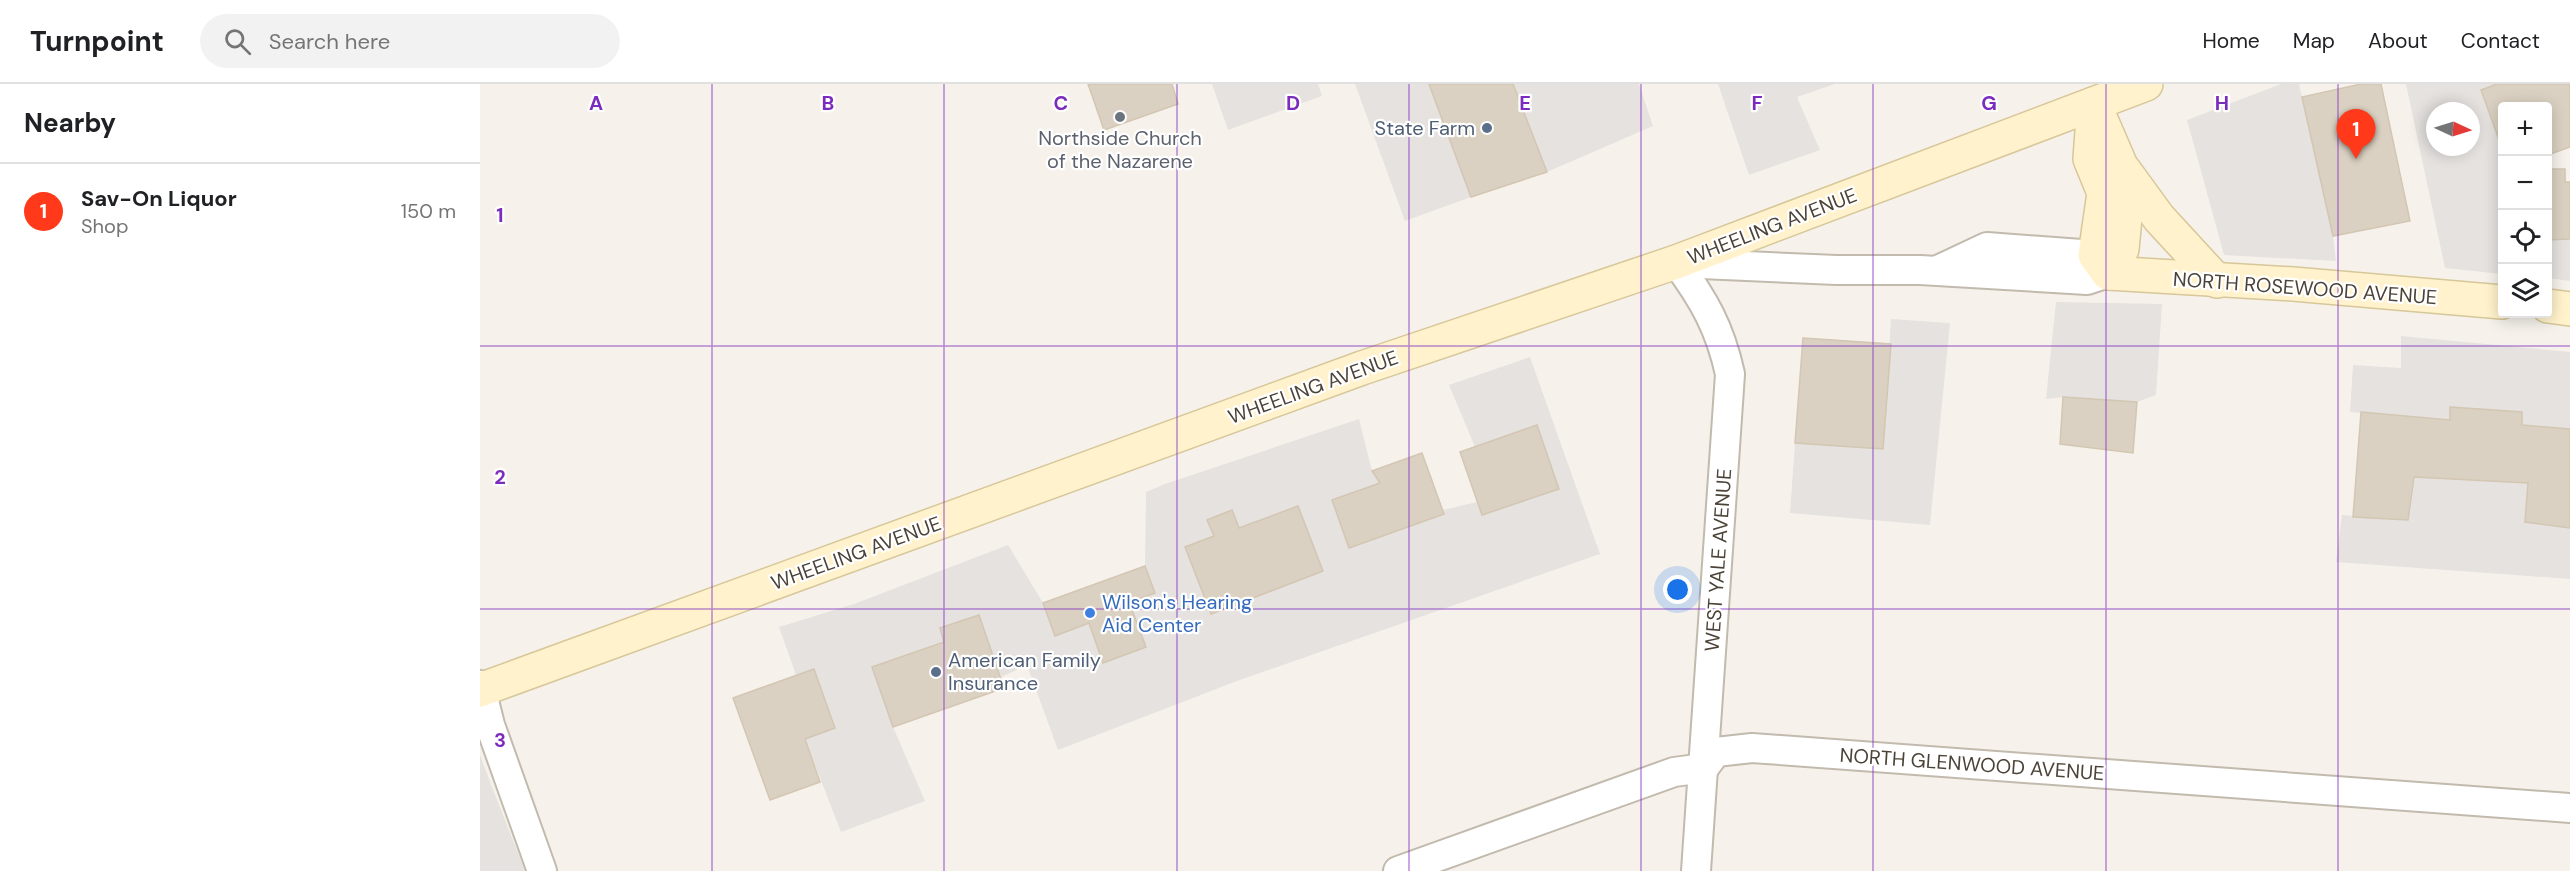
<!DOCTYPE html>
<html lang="en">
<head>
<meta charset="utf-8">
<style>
	:root { --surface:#fff; --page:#f2f2f2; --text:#202124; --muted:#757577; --line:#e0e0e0; --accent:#ff3919 }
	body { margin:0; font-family:"DM Sans",sans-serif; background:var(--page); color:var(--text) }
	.controls { position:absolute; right:18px; top:18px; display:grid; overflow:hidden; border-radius:6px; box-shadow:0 3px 15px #0003 }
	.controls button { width:54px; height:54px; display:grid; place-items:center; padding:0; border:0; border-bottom:2px solid var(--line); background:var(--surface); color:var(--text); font:30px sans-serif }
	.compass { position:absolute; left:1946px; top:18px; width:54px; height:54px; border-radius:50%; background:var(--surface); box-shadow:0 3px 15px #0003; rotate:94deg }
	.you { position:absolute; left:1198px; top:506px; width:21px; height:21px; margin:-15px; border:4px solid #fff; border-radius:50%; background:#1a73e8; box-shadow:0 0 0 9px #1a73e833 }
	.badge { display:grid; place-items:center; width:39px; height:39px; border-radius:50%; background:var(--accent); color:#fff; font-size:20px; font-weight:700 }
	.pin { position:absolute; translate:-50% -50px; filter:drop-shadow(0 2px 3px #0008) }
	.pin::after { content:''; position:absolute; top:32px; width:21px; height:18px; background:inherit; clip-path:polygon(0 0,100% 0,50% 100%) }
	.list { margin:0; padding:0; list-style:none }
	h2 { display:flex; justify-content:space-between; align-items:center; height:78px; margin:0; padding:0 24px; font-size:26px }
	h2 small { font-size:20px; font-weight:400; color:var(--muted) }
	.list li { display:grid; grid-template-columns:39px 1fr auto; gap:18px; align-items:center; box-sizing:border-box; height:96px; padding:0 24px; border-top:2px solid var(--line) }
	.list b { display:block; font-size:22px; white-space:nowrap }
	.list p { margin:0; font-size:20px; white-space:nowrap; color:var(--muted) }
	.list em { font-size:20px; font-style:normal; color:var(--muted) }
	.icon { flex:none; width:33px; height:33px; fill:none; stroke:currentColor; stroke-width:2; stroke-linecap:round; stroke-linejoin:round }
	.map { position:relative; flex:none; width:2090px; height:787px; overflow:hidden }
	header { display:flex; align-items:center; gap:36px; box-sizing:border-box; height:84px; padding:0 30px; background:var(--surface); border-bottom:2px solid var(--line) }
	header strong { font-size:28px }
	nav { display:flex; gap:33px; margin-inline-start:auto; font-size:21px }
	.search { width:420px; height:54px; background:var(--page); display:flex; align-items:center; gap:15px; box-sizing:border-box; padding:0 21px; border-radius:33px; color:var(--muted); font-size:22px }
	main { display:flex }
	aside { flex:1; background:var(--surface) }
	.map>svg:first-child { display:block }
	.parking { fill:#e5e2df; fill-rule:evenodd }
	.building { fill:#dbd1c2; stroke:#d3c6b2; stroke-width:1.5 }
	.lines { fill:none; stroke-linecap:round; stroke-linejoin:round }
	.street-casing { stroke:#c2baad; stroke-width:32 }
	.secondary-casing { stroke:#d7c799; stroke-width:36 }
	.street { stroke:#fff; stroke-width:28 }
	.secondary { stroke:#fff2cc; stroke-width:33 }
	.grid { fill:none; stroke:#7b2cbf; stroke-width:1.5; stroke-opacity:0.55 }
	.worship-dot { fill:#6b7280; stroke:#fff; stroke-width:2 }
	.service-dot { fill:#5c6f8a; stroke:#fff; stroke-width:2 }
	.shop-dot { fill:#3f7fe0; stroke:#fff; stroke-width:2 }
	.labels { text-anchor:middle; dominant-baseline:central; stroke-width:4.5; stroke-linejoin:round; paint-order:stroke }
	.service-label { font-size:20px; fill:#4e5e75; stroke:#fff; text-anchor:end }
	.worship-label { font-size:20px; fill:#5b616d; stroke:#fff }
	.street-label { font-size:20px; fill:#4b4338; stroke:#fff }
	.shop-label { font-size:20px; fill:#366cbe; stroke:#fff; text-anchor:start }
	.grid-label { font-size:20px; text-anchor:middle; font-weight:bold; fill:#7b2cbf; stroke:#fff; stroke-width:4.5; stroke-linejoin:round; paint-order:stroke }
</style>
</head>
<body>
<header>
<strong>Turnpoint</strong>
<div class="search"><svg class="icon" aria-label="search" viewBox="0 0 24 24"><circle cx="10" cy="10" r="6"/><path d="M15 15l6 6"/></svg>Search here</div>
<nav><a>Home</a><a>Map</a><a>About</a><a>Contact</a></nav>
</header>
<main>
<aside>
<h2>Nearby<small></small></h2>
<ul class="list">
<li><span class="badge">1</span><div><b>Sav-On Liquor</b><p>Shop</p></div><em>150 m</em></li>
</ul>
</aside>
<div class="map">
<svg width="2090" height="787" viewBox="0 0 2090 787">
	<rect width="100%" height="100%" fill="#f6f2eb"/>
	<!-- parking -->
	<g class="parking">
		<polygon points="732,0 838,0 842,12 748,46"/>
		<polygon points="875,0 950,0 991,113 925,137"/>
		<polygon points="1033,0 1159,0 1173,42 1067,88"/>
		<polygon points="1238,0 1355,0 1317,13 1340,66 1269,91"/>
		<polygon points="1801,0 1819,0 1853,152 1856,177 1744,171 1707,36"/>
		<path d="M1926 0H2017L2001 6 2022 64V190L1965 184ZM1955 27H1991V63H1955Z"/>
		<polygon points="2090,155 2090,197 2068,194 2068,156"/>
		<polygon points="1576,218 1682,220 1676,311 1657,318 1584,313 1566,315"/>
		<polygon points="1411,235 1470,239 1450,441 1310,429 1315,359 1403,365"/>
		<polygon points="1921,252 2090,268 2090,345 2042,341 2042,328 1970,323 1970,336 1870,328 1873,281 1921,284"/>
		<path d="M1050 273 1120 470 757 597 578 666 547 581 521 593 499 531 461 544 464 558 392 583 413 643 445 717 361 748 325 655 354 639 334 585 316 591 299 543 374 520 528 461 563 519 575 551 609 539 623 578 649 518 675 508 665 482 666 408 685 400 879 335 892 387 900 399 852 416 869 464 964 430 963 426 997 418 1002 431 1079 405 1057 341 995 363 969 301ZM817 422 843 487 734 452 727 436 752 426 759 444Z"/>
		<polygon points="1934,393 2048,399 2045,438 2090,444 2090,495 1856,478 1862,431 1928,436"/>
		<polygon points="0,671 14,708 45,787 0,787"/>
	</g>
	<!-- building -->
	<g class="building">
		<polygon points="608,0 692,0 698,20 624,46"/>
		<polygon points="949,0 1033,0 1067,88 991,113"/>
		<polygon points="1881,0 1901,0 1930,137 1853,152 1822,13"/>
		<polygon points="2017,0 2090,0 2090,63 2068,71 2068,22 2022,22 2022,64 2001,6"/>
		<polygon points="2068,85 2085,85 2085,98 2090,98 2090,155 2068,156"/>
		<polygon points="1323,254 1411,260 1403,365 1315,359"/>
		<polygon points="1583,313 1657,318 1653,369 1580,360"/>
		<polygon points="1970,323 2042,328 2042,341 2090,345 2090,444 2045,438 2048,399 1934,393 1928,436 1873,433 1881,328 1970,336"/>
		<polygon points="1057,341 1079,405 1002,431 980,368"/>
		<polygon points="942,369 964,430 869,464 852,416 900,399 892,387"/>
		<polygon points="818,422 843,487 731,530 705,463 734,452 727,436 752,426 759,444"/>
		<polygon points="665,482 675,509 649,518 666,563 623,579 609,539 575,552 563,519"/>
		<polygon points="499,531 524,604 413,643 392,583 464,558 460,544"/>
		<polygon points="334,585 355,644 325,655 340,698 290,716 253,614"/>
	</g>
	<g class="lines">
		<!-- street casing -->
		<g class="street-casing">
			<g id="street">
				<path d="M1196 178C1224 216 1240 244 1250 290L1216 787"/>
				<polyline points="1198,179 1356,186 1440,186 1607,196 1628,189"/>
				<polyline points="1458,186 1507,163 1615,171"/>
				<polyline points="0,601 10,641 62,787"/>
				<polyline points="918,787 1194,688 1224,684 1236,668 1272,664 2090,724"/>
			</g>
		</g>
		<!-- secondary casing -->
		<g class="secondary-casing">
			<g id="secondary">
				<polyline points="1614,20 1610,75 1624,109 1615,171 1628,189 1813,200 2022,218"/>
				<polyline points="1616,24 1641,82 1647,113 1642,165 1628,189"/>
				<polyline points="1644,86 1679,134 1737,197"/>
				<polyline points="2068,222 2090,225"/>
				<polyline points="0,606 882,284 1196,178 1666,0"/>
			</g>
		</g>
		<!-- street -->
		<use href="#street" class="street"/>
		<!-- secondary -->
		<use href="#secondary" class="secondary"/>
	</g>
	<!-- grid -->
	<path class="grid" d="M232 0V787M464 0V787M697 0V787M929 0V787M1161 0V787M1393 0V787M1626 0V787M1858 0V787M0 262H2090M0 525H2090"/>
	<!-- markers -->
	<circle class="worship-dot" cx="640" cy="33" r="6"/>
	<g class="service-dot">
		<circle cx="1007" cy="44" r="6"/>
		<circle cx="456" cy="588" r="6"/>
	</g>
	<circle class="shop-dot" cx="610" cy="529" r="6"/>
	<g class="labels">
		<!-- service labels -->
		<g class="service-label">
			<text x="995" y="44">State Farm</text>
			<text x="468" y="576" text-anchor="start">American Family<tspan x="468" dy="23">Insurance</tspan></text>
		</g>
		<!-- worship labels -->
		<g class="worship-label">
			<text x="640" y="54">Northside Church<tspan x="640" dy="23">of the Nazarene</tspan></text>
		</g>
		<!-- street labels -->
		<g class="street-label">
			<text transform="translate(1292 142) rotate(-21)">WHEELING AVENUE</text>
			<text transform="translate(1825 204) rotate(4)">NORTH ROSEWOOD AVENUE</text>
			<text transform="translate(833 303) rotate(-20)">WHEELING AVENUE</text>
			<text transform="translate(376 469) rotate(-20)">WHEELING AVENUE</text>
			<text transform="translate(1238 476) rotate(-86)">WEST YALE AVENUE</text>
			<text transform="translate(1492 680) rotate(4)">NORTH GLENWOOD AVENUE</text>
		</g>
		<!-- shop labels -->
		<g class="shop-label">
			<text x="622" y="518">Wilson's Hearing<tspan x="622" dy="23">Aid Center</tspan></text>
		</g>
	</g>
	<g class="grid-label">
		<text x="116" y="26">A</text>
		<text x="348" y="26">B</text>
		<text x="581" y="26">C</text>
		<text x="813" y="26">D</text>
		<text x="1045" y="26">E</text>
		<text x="1277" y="26">F</text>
		<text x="1509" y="26">G</text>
		<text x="1742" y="26">H</text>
		<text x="20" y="138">1</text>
		<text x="20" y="400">2</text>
		<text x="20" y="663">3</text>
	</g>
</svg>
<div class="controls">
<button>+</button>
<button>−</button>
<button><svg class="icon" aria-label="locate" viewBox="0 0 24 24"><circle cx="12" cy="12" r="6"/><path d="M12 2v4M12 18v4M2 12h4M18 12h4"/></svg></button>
<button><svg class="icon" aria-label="layers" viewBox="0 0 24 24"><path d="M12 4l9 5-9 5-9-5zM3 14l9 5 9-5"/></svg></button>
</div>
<svg class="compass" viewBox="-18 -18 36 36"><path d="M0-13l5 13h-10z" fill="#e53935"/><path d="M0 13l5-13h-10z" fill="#757577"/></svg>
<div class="you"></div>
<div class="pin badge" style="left:1876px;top:75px">1</div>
</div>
</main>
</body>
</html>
